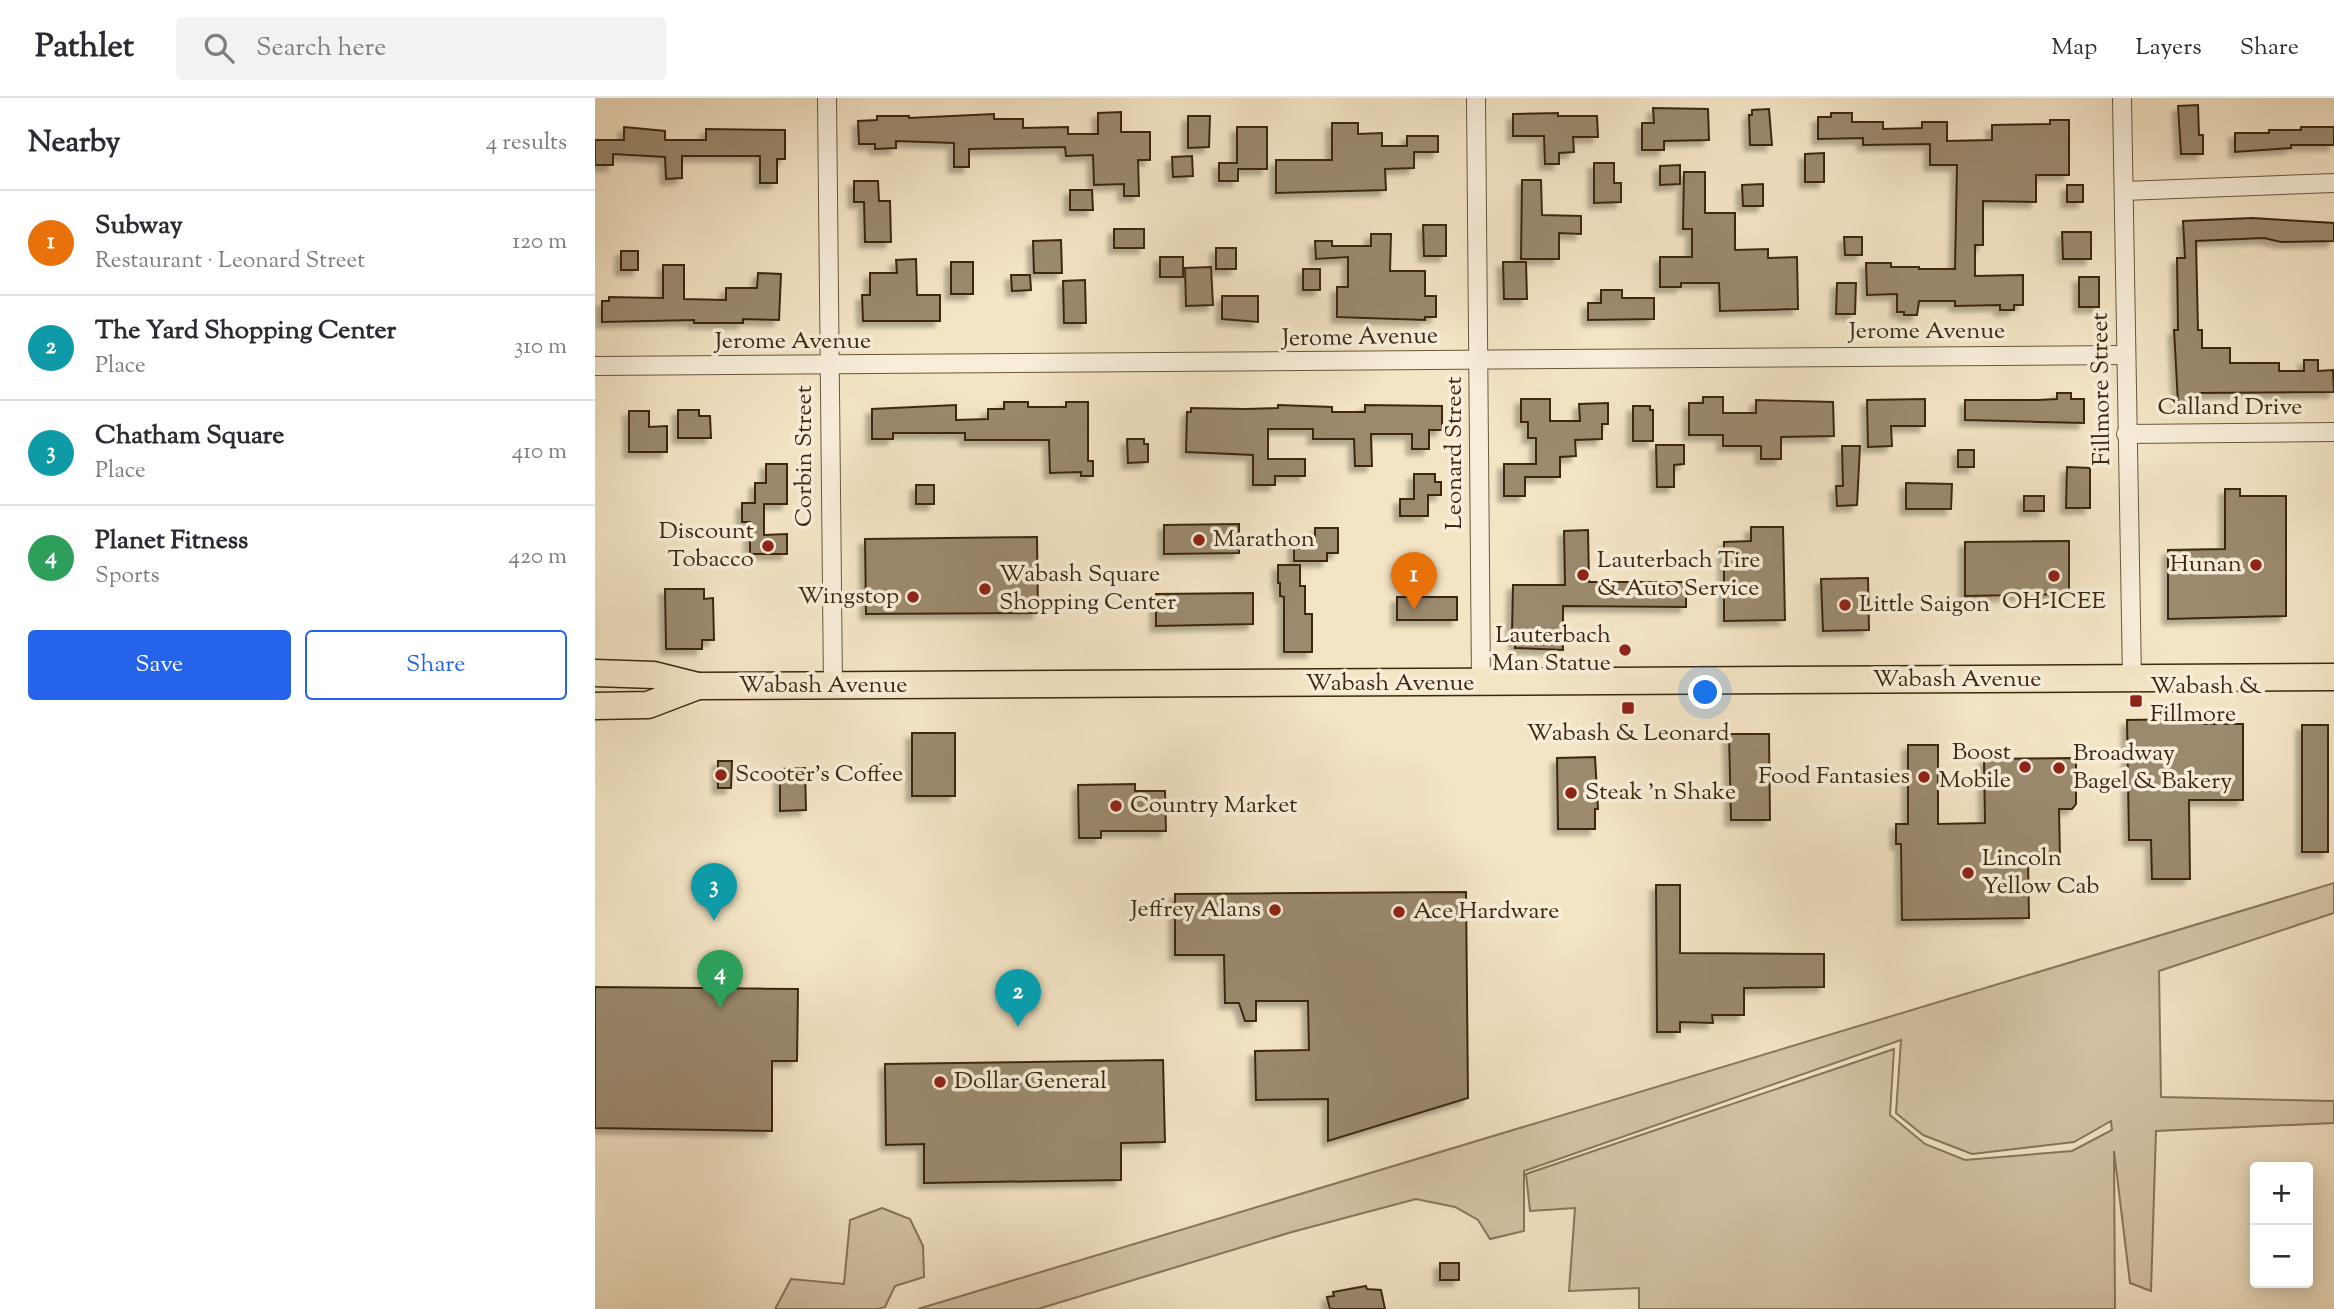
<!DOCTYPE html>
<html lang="en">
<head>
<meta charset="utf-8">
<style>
	:root { --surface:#fff; --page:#f2f2f3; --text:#2b2b33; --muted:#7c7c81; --line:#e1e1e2; --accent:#2563eb }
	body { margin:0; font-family:"Sorts Mill Goudy",serif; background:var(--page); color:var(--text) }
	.controls { position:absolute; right:21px; bottom:21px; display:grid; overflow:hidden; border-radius:7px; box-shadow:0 4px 18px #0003 }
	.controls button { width:63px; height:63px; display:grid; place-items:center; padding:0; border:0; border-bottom:2px solid var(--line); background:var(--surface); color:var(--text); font:35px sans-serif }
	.you { position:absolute; left:1111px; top:595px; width:24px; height:24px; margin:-18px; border:5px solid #fff; border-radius:50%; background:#1a73e8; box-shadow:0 0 0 10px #1a73e833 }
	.badge { display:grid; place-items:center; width:46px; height:46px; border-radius:50%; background:var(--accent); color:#fff; font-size:23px; font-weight:700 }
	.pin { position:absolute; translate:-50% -58px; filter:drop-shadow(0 2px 4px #0008) }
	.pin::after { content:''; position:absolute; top:37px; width:24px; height:21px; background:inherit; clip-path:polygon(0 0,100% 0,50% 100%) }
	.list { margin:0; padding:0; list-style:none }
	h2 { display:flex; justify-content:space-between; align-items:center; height:91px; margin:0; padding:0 28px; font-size:30px }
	h2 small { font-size:23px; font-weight:400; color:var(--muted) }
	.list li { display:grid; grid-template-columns:46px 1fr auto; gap:21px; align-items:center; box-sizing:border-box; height:105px; padding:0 28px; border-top:2px solid var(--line) }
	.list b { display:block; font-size:26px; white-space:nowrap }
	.list p { margin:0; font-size:23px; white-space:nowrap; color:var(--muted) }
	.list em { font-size:23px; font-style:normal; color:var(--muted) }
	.actions { display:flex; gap:14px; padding:21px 28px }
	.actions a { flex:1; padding:16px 0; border:2px solid var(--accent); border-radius:7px; text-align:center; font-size:24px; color:var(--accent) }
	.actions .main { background:var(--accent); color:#fff }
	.icon { flex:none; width:38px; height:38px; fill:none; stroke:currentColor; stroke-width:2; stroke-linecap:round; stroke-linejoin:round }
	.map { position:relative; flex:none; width:1739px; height:1211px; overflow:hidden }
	header { display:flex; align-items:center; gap:42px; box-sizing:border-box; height:98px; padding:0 35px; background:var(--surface); border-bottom:2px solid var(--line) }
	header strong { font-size:33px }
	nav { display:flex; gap:38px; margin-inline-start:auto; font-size:24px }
	.search { width:490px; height:63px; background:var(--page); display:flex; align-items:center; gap:18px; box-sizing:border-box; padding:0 24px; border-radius:7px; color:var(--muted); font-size:26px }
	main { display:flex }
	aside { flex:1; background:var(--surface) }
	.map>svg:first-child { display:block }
	.green { fill:#d4c4a5; stroke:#88765a; stroke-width:2 }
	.building { fill:#9b8a6e; stroke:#3c2810; stroke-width:2; filter:url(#shadow) }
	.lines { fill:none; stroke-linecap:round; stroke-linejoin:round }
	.street-casing { stroke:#6a573d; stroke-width:20 }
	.primary-casing { stroke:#3c2810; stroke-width:29 }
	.street { stroke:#f7edd9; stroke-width:18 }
	.primary { stroke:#f3e4c4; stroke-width:26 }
	.poi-dot { fill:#8f2418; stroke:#f7edd9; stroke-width:2.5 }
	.labels { text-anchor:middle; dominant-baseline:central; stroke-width:7; stroke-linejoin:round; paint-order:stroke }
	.street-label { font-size:24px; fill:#3c2810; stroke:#f7edd9 }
	.poi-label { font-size:24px; fill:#3c2810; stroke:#f7edd9; text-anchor:start }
</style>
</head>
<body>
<header>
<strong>Pathlet</strong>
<div class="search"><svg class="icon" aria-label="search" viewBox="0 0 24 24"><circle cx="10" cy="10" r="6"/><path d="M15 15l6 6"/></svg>Search here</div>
<nav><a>Map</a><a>Layers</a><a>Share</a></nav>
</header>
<main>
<aside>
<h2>Nearby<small>4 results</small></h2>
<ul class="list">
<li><span class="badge" style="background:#e8710a">1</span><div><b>Subway</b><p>Restaurant · Leonard Street</p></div><em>120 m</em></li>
<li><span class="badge" style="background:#0f9aa8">2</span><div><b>The Yard Shopping Center</b><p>Place</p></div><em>310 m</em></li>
<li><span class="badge" style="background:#0f9aa8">3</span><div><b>Chatham Square</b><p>Place</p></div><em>410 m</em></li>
<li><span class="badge" style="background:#2e9e5b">4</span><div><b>Planet Fitness</b><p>Sports</p></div><em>420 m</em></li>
</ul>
<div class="actions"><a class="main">Save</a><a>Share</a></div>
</aside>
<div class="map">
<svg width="1739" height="1211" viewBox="0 0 1739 1211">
	<defs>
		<filter id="shadow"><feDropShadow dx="-5.5" dy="5.5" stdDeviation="2" flood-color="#0004"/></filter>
	</defs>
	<rect width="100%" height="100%" fill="#f3e4c4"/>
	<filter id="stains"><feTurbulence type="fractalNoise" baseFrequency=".00286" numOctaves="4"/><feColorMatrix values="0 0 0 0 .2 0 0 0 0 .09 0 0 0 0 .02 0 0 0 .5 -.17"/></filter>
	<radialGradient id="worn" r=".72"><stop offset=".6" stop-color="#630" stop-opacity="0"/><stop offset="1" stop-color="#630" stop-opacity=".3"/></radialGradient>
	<!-- green -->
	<g class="green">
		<polygon points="1739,785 1739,815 1564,873 1566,999 1739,1003 1739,1025 1561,1033 1556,1193 1535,1185 1519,1053 1520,1211 1044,1211 1044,1190 974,1193 980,1110 935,1113 931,1076 1299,951 1295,1017 1330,1046 1370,1062 1477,1053 1517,1032 1516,1023 1479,1044 1377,1056 1328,1037 1301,1015 1306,942 929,1073 929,1133 895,1141 883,1122 860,1109 821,1101 697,1134 443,1211 323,1211"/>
		<polygon points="287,1110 315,1121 328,1148 329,1179 300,1188 290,1209 283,1211 180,1211 196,1181 249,1186 255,1122"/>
	</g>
	<!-- building -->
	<g class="building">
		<polygon points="1603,7 1604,37 1608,37 1608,56 1586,56 1583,8"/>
		<polygon points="1058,10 1113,11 1114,42 1069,43 1069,52 1047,52 1047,25 1059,25"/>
		<polygon points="1174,11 1177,47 1155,47 1154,17 1157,17 1157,12"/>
		<polygon points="526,14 526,34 555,34 555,62 543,62 544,98 529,98 529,86 499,87 498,57 471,58 470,49 374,51 374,69 359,69 359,45 301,43 301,50 280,51 280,46 264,46 263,23 282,22 282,18 314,18 314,20 399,16 399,21 428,21 428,30 473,29 473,36 503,36 503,15"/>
		<polygon points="963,15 963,18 1002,18 1003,39 978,39 979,54 964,55 964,66 950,66 949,38 918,38 918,16"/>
		<polygon points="1236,15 1257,15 1257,24 1288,24 1288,31 1327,30 1327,24 1352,24 1352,43 1397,42 1397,27 1455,26 1455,22 1474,22 1474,77 1441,77 1441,104 1388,103 1388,147 1380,147 1380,178 1428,177 1428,207 1419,207 1419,212 1405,212 1405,207 1360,208 1360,203 1324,203 1322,217 1309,217 1309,214 1302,214 1302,196 1272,197 1271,165 1296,165 1296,169 1324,169 1324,171 1360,171 1362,67 1335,67 1335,46 1268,47 1268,40 1223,41 1223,19 1236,19"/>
		<polygon points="593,18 615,18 614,49 593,50"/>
		<polygon points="737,25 763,25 763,36 787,35 787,48 812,48 812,38 843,38 843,54 819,54 819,70 790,71 791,92 681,95 681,62 737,62"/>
		<polygon points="29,29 70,33 70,42 111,42 111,31 190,32 190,61 182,61 182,85 165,85 165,58 87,58 87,80 71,81 70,59 18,56 18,67 0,67 0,42 29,42"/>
		<polygon points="642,29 672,29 672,71 643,71 643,83 624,83 624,65 642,65"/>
		<polygon points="1706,29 1739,29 1739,47 1696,47 1696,50 1640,54 1640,35 1674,35 1674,32 1706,32"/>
		<polygon points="1229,55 1229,84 1210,84 1210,56"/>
		<polygon points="597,58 598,78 578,79 577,59"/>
		<polygon points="999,65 1019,65 1019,85 1026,85 1026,104 999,105"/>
		<polygon points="1085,67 1085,86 1065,87 1065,68"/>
		<polygon points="1089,74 1110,74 1110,115 1140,115 1140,152 1173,151 1173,160 1202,159 1203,211 1125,213 1124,185 1086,185 1086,189 1065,189 1065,159 1097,159 1097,131 1088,131"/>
		<polygon points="927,82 946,82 947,117 986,118 986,136 964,135 964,161 926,161"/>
		<polygon points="259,83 283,83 284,103 295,103 296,144 270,144 269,104 259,104"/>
		<polygon points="1168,86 1168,108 1148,108 1147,87"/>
		<rect x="1472" y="87" width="16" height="17"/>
		<polygon points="475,92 497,92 498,112 475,112"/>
		<polygon points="1657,120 1739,125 1739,143 1686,144 1669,140 1601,143 1603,232 1607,232 1607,250 1635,250 1635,265 1684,265 1684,273 1709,273 1709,262 1723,262 1723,273 1738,272 1739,294 1604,295 1605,305 1583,305 1579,232 1583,232 1582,160 1590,160 1588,123"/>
		<polygon points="828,127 851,127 851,158 829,158"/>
		<rect x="519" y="131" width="30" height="19"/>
		<polygon points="1467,134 1496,134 1496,161 1468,161"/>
		<polygon points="776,136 796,136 795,173 830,173 830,198 841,198 841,219 830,219 830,222 742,219 742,189 753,189 753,159 721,161 720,143 737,143 737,148 776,148"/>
		<polygon points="1249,139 1267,139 1267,157 1250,157"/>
		<polygon points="466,142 467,175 439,175 438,143"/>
		<rect x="621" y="150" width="20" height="21"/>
		<rect x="26" y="153" width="17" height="19"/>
		<rect x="565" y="159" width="23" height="20"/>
		<polygon points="321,161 322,197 345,197 345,223 268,223 267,197 275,197 275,175 302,175 301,162"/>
		<rect x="356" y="164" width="22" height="32"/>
		<polygon points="908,164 931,164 932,201 909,201"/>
		<polygon points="68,167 89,167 89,201 131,202 131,190 162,190 163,175 186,176 184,222 148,221 148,225 99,225 99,222 7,224 7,203 14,203 14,199 68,200"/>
		<polygon points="616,169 618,207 591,208 590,170"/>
		<rect x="708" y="171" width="17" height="21"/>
		<polygon points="416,177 435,177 436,192 417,193"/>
		<rect x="1484" y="179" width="20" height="30"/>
		<polygon points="490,182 491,225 469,225 468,183"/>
		<polygon points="1242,185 1261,185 1260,216 1241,216"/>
		<polygon points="1006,192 1027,192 1027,200 1059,200 1059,221 993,222 993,205 1006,205"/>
		<polygon points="627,198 663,198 663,224 627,221"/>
		<polygon points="1462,295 1476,295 1476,301 1489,301 1489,325 1370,322 1370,302 1443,302 1462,301"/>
		<polygon points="1108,299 1128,299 1128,315 1161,315 1161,302 1238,304 1239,338 1186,339 1186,361 1166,361 1166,348 1128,348 1128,337 1094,337 1094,305 1108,305"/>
		<polygon points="926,301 955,301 955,323 985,323 984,306 1013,305 1013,326 1007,326 1007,341 980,342 981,358 965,359 965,379 930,379 930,398 909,398 909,366 941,366 941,340 933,340 933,324 926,324"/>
		<polygon points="1330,301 1330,328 1296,328 1297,348 1273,349 1272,302"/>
		<polygon points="409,304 433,304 433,309 471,309 471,304 493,304 493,363 498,363 498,378 486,378 486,374 455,375 454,342 370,342 370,335 298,335 298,341 277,341 277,311 361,307 361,322 393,321 393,311 409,311"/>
		<polygon points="683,307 737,309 737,314 770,314 770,307 847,308 847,332 834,332 834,351 817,351 817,336 776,336 777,368 760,368 759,341 718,341 718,331 673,331 673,361 710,361 710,378 680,378 680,387 658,387 658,357 591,354 592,314 596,314 596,310 651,311 683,310"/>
		<polygon points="1038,308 1055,308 1055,312 1058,312 1058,343 1038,343"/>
		<polygon points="83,312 104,312 104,318 115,318 116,340 83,340"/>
		<polygon points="34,313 54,313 54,329 72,328 72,354 34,354"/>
		<polygon points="532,341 549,341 549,346 553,346 553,364 533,365"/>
		<polygon points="1061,347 1089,347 1089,366 1079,367 1079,389 1062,389"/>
		<polygon points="1247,348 1265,348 1262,407 1242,408 1241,388 1248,388"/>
		<rect x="1363" y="352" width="16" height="17"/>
		<polygon points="171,366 192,366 192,406 169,406 169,437 192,436 192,456 155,456 155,424 147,424 147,405 160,405 160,385 171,385"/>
		<polygon points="1472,369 1495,370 1495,410 1471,410"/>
		<polygon points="819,376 840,376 840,384 846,384 846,397 833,397 833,418 805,418 805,401 819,401"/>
		<polygon points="1311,385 1357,386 1356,411 1311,411"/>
		<rect x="321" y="387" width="18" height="19"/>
		<polygon points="1630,391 1645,391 1645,398 1691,398 1691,518 1573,521 1573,452 1630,451"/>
		<rect x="1429" y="398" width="20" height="15"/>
		<polygon points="644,426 644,455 569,456 569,427"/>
		<polygon points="1156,429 1188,429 1190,522 1129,523 1129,444 1156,443"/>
		<polygon points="720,430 743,430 743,455 732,455 732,463 699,463 699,439 720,439"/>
		<polygon points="993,432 994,484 1091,484 1091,509 968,508 968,552 920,550 920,535 917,535 918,487 970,487 969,433"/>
		<polygon points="442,439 443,515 271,516 270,441"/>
		<polygon points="1474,443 1474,496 1370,498 1370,444"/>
		<polygon points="683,467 705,467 705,488 710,488 710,516 717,516 717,554 689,554 689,499 685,498 685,485 683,485"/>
		<polygon points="1273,480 1274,532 1228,533 1226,481"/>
		<polygon points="70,491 109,491 109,501 118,500 119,542 107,542 107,551 71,551"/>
		<polygon points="658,495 658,526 561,528 561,496"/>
		<rect x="802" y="499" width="60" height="23"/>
		<polygon points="1593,621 1593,626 1648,626 1648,702 1594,702 1595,781 1557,781 1556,742 1534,742 1532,622"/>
		<rect x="1707" y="627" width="26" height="127"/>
		<rect x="317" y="635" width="43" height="63"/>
		<polygon points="1134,636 1174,636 1175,722 1136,722"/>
		<polygon points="1313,647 1343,647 1343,726 1390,725 1389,661 1481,660 1481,706 1477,711 1464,711 1465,760 1433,761 1434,820 1307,822 1306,746 1301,746 1301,726 1313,726"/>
		<polygon points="1000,659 1003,711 1000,711 1000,731 963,731 962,660"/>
		<polygon points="123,663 137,663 136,690 123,690"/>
		<polygon points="210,670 211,712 185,713 185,671"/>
		<polygon points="540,686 540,693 570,693 571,733 506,733 506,740 484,740 483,687"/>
		<polygon points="1061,787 1085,787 1085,855 1229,856 1229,889 1149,890 1149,917 1117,917 1118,925 1085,924 1085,934 1062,934"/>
		<polygon points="871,794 873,1000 733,1043 733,1001 661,1002 660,953 714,952 713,903 661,903 661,923 650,923 644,905 630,905 629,857 580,857 580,796"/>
		<polygon points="0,889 203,891 202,963 177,963 177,1033 0,1030"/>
		<polygon points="568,962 570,1044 526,1045 526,1082 329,1085 329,1046 291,1047 290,966"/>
		<rect x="845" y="1165" width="19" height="17"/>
		<polygon points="771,1188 772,1191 786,1192 790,1211 735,1211 732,1199 739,1198 738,1194"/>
	</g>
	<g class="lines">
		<!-- street casing -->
		<g class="street-casing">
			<g id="street">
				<polyline points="232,0 238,589"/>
				<polyline points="881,0 886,585"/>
				<polyline points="1527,0 1537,581"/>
				<polyline points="1529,93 1739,85"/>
				<polyline points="0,268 1530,257"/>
				<polyline points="1531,336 1739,334"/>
			</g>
		</g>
		<!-- primary casing -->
		<g class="primary-casing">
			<g id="primary">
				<polyline points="0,575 59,577 103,588 1739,579"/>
				<polyline points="0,608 53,607 103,588"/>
			</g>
		</g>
		<!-- street -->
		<use href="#street" class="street"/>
		<!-- primary -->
		<use href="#primary" class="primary"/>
	</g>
	<!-- markers -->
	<g class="poi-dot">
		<circle cx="604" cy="442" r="7"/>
		<circle cx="173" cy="448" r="7"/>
		<circle cx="1661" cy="467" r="7"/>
		<circle cx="988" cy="477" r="7"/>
		<circle cx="1459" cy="478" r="7"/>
		<circle cx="390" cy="491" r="7"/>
		<circle cx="318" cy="499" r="7"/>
		<circle cx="1250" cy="507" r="7"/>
		<circle cx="1030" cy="552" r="7"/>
		<rect x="1534" y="596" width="14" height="14" rx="3.5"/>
		<rect x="1026" y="603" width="14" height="14" rx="3.5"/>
		<circle cx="1430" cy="669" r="7"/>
		<circle cx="1464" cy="670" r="7"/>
		<circle cx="126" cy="677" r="7"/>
		<circle cx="1329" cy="679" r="7"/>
		<circle cx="976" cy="695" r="7"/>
		<circle cx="521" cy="708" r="7"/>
		<circle cx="1373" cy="775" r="7"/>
		<circle cx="680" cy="812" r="7"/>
		<circle cx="804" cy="814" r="7"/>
		<circle cx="345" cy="984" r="7"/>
	</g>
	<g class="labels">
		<!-- street labels -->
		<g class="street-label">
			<text x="1332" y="234">Jerome Avenue</text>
			<text transform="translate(765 240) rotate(-1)">Jerome Avenue</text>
			<text x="198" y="244">Jerome Avenue</text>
			<text transform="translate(1507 291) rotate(-91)">Fillmore Street</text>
			<text x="1635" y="310">Calland Drive</text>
			<text transform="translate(860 355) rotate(-90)">Leonard Street</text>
			<text transform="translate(210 358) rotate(-90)">Corbin Street</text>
			<text x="1362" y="582">Wabash Avenue</text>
			<text x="795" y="586">Wabash Avenue</text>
			<text x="228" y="588">Wabash Avenue</text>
		</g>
		<!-- poi labels -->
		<g class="poi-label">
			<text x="159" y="434" text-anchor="end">Discount<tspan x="159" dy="28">Tobacco</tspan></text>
			<text x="618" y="442">Marathon</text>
			<text x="1002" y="463">Lauterbach Tire<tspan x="1002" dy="28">&amp; Auto Service</tspan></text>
			<text x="1647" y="467" text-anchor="end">Hunan</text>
			<text x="404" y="477">Wabash Square<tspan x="404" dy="28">Shopping Center</tspan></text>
			<text x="304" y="499" text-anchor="end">Wingstop</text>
			<text x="1459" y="504" text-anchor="middle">OH-ICEE</text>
			<text x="1264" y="507">Little Saigon</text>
			<text x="1016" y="538" text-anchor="end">Lauterbach<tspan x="1016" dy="28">Man Statue</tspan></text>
			<text x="1555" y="589">Wabash &amp;<tspan x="1555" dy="28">Fillmore</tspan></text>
			<text x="1033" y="636" text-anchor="middle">Wabash &amp; Leonard</text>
			<text x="1416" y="655" text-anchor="end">Boost<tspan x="1416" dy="28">Mobile</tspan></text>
			<text x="1478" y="656">Broadway<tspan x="1478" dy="28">Bagel &amp; Bakery</tspan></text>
			<text x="140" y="677">Scooter's Coffee</text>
			<text x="1315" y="679" text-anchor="end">Food Fantasies</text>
			<text x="990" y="695">Steak 'n Shake</text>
			<text x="535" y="708">Country Market</text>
			<text x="1387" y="761">Lincoln<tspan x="1387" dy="28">Yellow Cab</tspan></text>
			<text x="666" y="812" text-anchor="end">Jeffrey Alans</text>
			<text x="818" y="814">Ace Hardware</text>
			<text x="359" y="984">Dollar General</text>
		</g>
	</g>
	<rect width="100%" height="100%" filter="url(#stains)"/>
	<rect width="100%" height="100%" fill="url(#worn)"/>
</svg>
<div class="controls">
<button>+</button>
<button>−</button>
</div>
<div class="you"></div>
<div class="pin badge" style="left:819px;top:512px;background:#e8710a">1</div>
<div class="pin badge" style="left:423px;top:929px;background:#0f9aa8">2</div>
<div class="pin badge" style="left:119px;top:823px;background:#0f9aa8">3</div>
<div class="pin badge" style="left:125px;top:910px;background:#2e9e5b">4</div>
</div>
</main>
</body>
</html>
